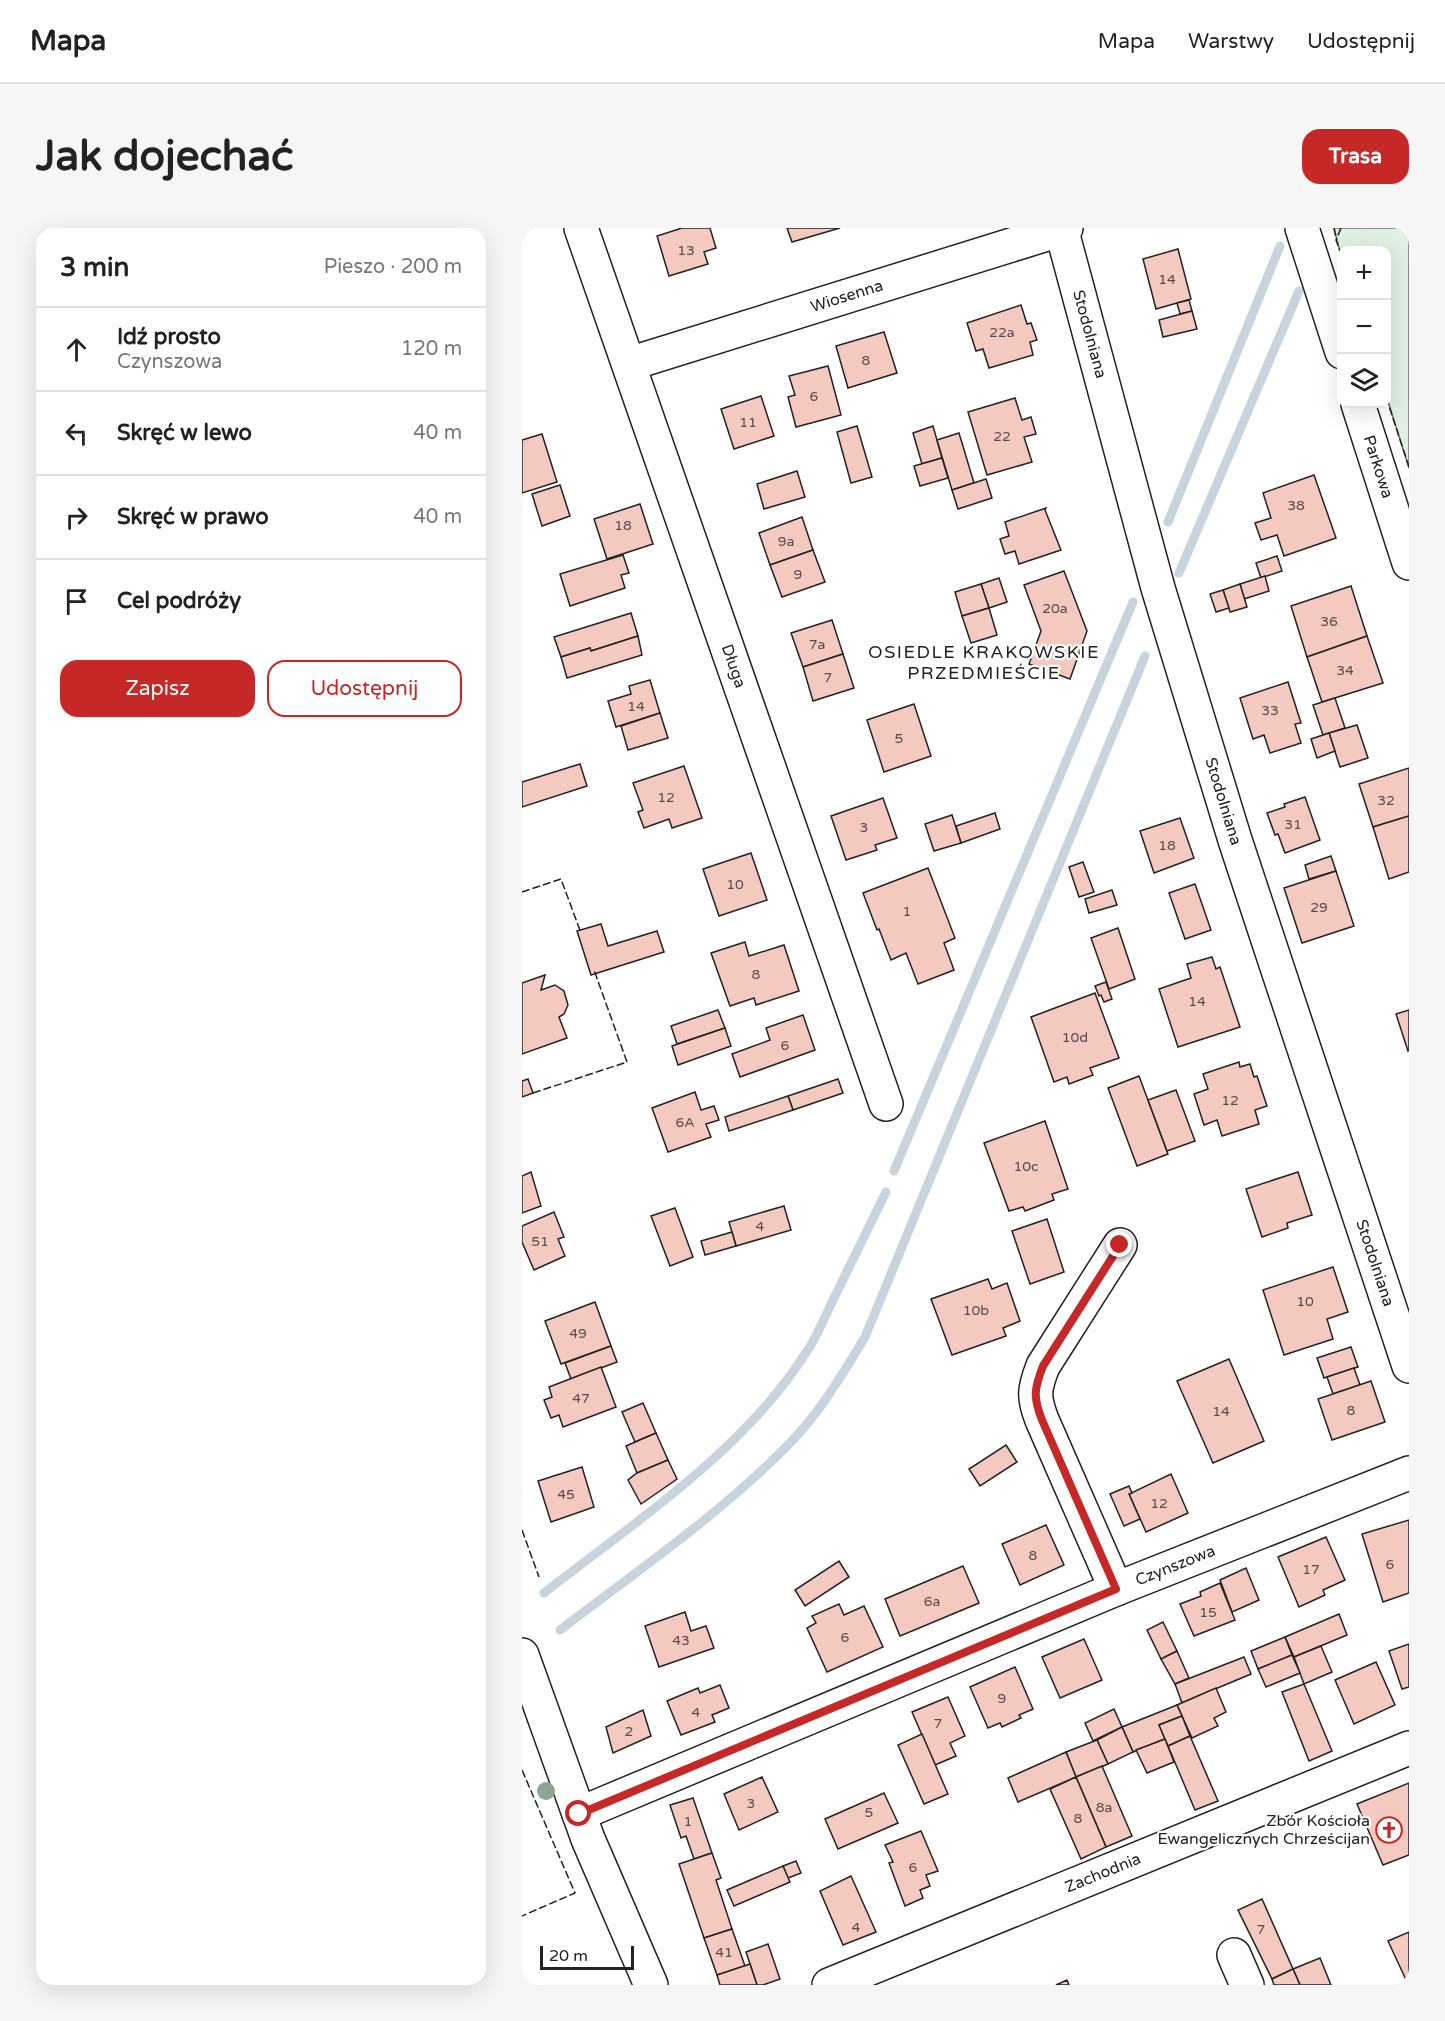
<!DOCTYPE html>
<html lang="pl">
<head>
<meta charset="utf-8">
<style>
	:root { --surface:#fff; --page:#f6f6f6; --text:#222; --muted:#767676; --line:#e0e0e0; --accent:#c62828 }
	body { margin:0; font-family:"Varela Round",sans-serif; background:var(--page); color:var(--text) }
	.controls { position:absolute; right:18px; top:18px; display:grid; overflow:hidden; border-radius:12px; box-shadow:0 6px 24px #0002 }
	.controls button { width:54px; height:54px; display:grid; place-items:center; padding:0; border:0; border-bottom:2px solid var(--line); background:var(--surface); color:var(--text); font:30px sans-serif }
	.scale { position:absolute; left:18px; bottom:15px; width:94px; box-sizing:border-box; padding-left:6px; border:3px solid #222; border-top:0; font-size:16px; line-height:21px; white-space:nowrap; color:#222; -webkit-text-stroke:4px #fff; paint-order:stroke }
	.stop { position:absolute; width:18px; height:18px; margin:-14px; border:4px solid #c62828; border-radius:50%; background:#fff }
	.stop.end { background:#c62828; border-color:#fff; box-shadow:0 2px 6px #0008 }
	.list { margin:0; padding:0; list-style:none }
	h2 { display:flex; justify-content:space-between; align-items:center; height:78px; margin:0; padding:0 24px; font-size:26px }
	h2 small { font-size:20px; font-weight:400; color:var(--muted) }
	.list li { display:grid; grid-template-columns:39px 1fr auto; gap:18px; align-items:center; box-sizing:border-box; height:84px; padding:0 24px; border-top:2px solid var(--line) }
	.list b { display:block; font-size:22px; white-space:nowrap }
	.list p { margin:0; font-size:20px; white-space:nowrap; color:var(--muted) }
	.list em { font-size:20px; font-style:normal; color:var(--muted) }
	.actions { display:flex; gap:12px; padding:18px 24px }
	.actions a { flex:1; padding:14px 0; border:2px solid var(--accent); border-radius:18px; text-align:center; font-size:21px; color:var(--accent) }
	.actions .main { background:var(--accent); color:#fff }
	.icon { flex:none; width:33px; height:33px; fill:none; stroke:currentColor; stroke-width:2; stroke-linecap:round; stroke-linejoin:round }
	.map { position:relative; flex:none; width:887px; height:1757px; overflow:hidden; border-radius:18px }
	header { display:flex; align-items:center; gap:36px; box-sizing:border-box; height:84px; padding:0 30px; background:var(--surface); border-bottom:2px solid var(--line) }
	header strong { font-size:28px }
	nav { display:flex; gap:33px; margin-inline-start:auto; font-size:21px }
	.intro { display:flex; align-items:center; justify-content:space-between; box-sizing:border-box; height:144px; padding:0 36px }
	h1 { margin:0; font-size:42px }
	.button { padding:15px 27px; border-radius:18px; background:var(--accent); color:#fff; font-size:21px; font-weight:700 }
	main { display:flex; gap:36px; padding:0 36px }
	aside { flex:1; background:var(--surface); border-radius:18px; box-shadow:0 6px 24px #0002 }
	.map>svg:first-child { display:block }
	.green { fill:#e0efe3; stroke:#6f6f6f; stroke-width:1.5 }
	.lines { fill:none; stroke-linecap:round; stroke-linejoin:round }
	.stream { stroke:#c7d3dd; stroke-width:9 }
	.building { fill:#f3c9c0; stroke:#222; stroke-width:1.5 }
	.minor-casing { stroke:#222; stroke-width:36 }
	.major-casing { stroke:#222; stroke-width:36 }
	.minor { stroke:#fff; stroke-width:33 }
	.major { stroke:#fff; stroke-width:33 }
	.fence { stroke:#222; stroke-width:1.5; stroke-dasharray:8 3; stroke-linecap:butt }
	.tree { fill:#8da692 }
	.route { stroke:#c62828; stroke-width:8 }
	.labels { text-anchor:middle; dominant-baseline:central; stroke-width:4.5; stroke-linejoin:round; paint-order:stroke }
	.number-label { font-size:14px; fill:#564c4a }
	.street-label { font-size:16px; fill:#222; stroke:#fff }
	.poi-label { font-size:16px; fill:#222; stroke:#fff; text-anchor:end }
	.neighbourhood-label { font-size:18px; letter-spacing:1.5px; fill:#222; stroke:#fff }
</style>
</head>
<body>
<header>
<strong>Mapa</strong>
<nav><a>Mapa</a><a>Warstwy</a><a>Udostępnij</a></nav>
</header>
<div class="intro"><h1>Jak dojechać</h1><a class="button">Trasa</a></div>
<main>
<aside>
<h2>3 min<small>Pieszo · 200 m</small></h2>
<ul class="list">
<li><svg class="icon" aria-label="ahead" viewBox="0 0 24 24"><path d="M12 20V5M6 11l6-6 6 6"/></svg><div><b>Idź prosto</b><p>Czynszowa</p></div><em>120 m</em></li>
<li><svg class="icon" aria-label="left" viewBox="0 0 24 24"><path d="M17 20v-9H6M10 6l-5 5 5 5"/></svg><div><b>Skręć w lewo</b></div><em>40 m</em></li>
<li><svg class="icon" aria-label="right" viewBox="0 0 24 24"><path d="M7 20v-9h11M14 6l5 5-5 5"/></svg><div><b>Skręć w prawo</b></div><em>40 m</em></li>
<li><svg class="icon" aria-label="arrive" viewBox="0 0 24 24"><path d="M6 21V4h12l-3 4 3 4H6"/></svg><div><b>Cel podróży</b></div></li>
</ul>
<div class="actions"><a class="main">Zapisz</a><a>Udostępnij</a></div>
</aside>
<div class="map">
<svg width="887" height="1757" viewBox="0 0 887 1757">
	<rect width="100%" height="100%" fill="#fff"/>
	<!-- green -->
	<polygon class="green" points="812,0 887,0 887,240 865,170 864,22 820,22 819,28"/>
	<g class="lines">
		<!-- stream -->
		<g class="stream">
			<polyline points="646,294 758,18"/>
			<polyline points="657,345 777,63"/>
			<polyline points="372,943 611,374"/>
			<path d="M22 1365C114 1293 223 1222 285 1123 296 1107 303 1088 312 1070 329 1035 347 999 364 964"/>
			<path d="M38 1402C115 1343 197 1287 266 1217 297 1186 320 1147 343 1109L623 428"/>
		</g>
	</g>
	<!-- building -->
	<g class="building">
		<polygon points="160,0 188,0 194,20 182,24 186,36 147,48 135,8"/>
		<polygon points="265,0 318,0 270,14"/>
		<polygon points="656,21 669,71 634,81 621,31"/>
		<polygon points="667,72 670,83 658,86 655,75"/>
		<polygon points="499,77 505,96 509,95 515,112 508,114 511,127 467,140 461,121 454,123 445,95"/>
		<polygon points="670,83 675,101 641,109 637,92"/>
		<polygon points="362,104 375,145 326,160 314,118"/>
		<polygon points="306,138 319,187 274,199 266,169 273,167 267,148"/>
		<polygon points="239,168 252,208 212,221 199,181"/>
		<polygon points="493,170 500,192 509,189 514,206 502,209 510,234 465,247 446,184"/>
		<polygon points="335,198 350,249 329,255 315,204"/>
		<polygon points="411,198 420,230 400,236 391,205"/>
		<polygon points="437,205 452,255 430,262 415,212"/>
		<polygon points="20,206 35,254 0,265 0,212"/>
		<polygon points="420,230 426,250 398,258 392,238"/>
		<polygon points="275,243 283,269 242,281 235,256"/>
		<polygon points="792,247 814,310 762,328 755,307 739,312 733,295 749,290 741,265"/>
		<polygon points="464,251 470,270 436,281 430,262"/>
		<polygon points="38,257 48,288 20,298 10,266"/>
		<polygon points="118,276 131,316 85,331 72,291"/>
		<polygon points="524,280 523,282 539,322 497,336 493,323 483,326 478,311 487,308 483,294"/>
		<polygon points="280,289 291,322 248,337 237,305"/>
		<polygon points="291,322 303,354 260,369 248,337"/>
		<polygon points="101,327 107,345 99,347 103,360 48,378 38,346"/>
		<polygon points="755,328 760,343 739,350 734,335"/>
		<polygon points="542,343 565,403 548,451 507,436 519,403 502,357"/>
		<polygon points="743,348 747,363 722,371 718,356"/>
		<polygon points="477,350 485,374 467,380 459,356"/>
		<polygon points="459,356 467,380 440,388 433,364"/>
		<polygon points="718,356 725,379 708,384 701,362"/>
		<polygon points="829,358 845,408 785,429 769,378"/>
		<polygon points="701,362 707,380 694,384 688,366"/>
		<polygon points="467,380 475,407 449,415 440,388"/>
		<polygon points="109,385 116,408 69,423 68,420 39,429 32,409"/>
		<polygon points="310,392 321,426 281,439 269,405"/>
		<polygon points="116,408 120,427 45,450 39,429 68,420 69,423"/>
		<polygon points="845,408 861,455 800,474 785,429"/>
		<polygon points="321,426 332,460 291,473 281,439"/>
		<polygon points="128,452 138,485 94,499 86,473 109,466 107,458"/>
		<polygon points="766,454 779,495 773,496 779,515 748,525 742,507 731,511 718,470"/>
		<polygon points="813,470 823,500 801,507 791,477"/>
		<polygon points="392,476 409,528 362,544 345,492"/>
		<polygon points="138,485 146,510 106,522 99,498"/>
		<polygon points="835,497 846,530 818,539 807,505"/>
		<polygon points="807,505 813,523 795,530 789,511"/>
		<polygon points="58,536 65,558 0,579 0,554"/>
		<polygon points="162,538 180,590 150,600 147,591 122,600 116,584 121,582 111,555"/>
		<polygon points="887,540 887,588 851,599 837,556"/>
		<polygon points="783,569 798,612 763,625 756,606 753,607 745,585 763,579 762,576"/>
		<polygon points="361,570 375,610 353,617 355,622 324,632 309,588"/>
		<polygon points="473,585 478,601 439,615 434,598"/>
		<polygon points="430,587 439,615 412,623 403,596"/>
		<polygon points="887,588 887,644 867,651 851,599"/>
		<polygon points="658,590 672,630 632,645 618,603"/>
		<polygon points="229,625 245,672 197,688 181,641"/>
		<polygon points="809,628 814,643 787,651 783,637"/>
		<polygon points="561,634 572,664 557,669 547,639"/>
		<polygon points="406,640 433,710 422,715 432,742 396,756 384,725 369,732 357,701 355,702 341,665"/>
		<polygon points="814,643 832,698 780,715 762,660"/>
		<polygon points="673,656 689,702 663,711 647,665"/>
		<polygon points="590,662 595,677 567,685 563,671"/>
		<polygon points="79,696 86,718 135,703 142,724 69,747 55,703"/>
		<polygon points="596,700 613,751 587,761 569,710"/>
		<polygon points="223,714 227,728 262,717 277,763 234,777 232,770 208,778 189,725"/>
		<polygon points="690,729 694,741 698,739 718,799 656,819 637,761 669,750 665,736"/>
		<polygon points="23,747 19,762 33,757 42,763 46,777 42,786 37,789 45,810 0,826 0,755"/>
		<polygon points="584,754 590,771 582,774 579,767 577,768 573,758"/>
		<polygon points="573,765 597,830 568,840 571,847 547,856 545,849 532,854 509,789"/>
		<polygon points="196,782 203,800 155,816 149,798"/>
		<polygon points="887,782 887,822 886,823 874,786"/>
		<polygon points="281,787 293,822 218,849 210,826 248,812 244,800"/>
		<polygon points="203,800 209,818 156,837 150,818"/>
		<polygon points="717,834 718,839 728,836 732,849 735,848 745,878 733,882 737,896 700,908 695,892 682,897 672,866 686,861 681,846"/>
		<polygon points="617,848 646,926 615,938 586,860"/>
		<polygon points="6,851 11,865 0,869 0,853"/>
		<polygon points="316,851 321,865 271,882 266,868"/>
		<polygon points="654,862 673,913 645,923 626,872"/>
		<polygon points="173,864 179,882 192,878 197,892 184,896 189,909 146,924 130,880"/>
		<polygon points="266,868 271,882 207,903 203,889"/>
		<polygon points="523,893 546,961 530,966 532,972 503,983 501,979 487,983 462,915"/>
		<polygon points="9,944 19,978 0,985 0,948"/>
		<polygon points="776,944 790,987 765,995 766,1000 740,1009 724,961"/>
		<polygon points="262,978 269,1002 214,1018 207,994"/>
		<polygon points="153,980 171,1029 148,1038 129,988"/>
		<polygon points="32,984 42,1009 36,1011 43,1028 12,1042 0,1014 0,998"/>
		<polygon points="525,991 542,1044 508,1056 490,1003"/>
		<polygon points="210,1004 214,1018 183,1027 179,1013"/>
		<polygon points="811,1039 826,1084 805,1091 811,1111 762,1127 741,1062"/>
		<polygon points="466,1051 470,1061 485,1055 498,1093 481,1100 484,1108 430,1127 409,1071"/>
		<polygon points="73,1074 89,1118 39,1136 23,1093"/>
		<polygon points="89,1118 95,1134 49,1151 43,1135"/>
		<polygon points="829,1119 836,1139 802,1150 795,1130"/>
		<polygon points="707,1131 742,1213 691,1235 655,1153"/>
		<polygon points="79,1139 94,1179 41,1199 37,1187 29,1190 22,1172 30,1169 27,1159"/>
		<polygon points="832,1140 838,1157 811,1166 805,1149"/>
		<polygon points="849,1153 863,1194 810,1212 796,1171"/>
		<polygon points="121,1175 134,1205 113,1214 100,1184"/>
		<polygon points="134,1205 146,1232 115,1245 104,1218"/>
		<polygon points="484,1217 495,1234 458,1258 447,1241"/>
		<polygon points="146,1232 155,1251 119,1276 106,1252 115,1245"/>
		<polygon points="60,1239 72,1279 29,1294 16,1253"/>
		<polygon points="649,1246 666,1285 624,1304 607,1266"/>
		<polygon points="607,1258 610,1265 607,1266 618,1291 602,1298 588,1266"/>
		<polygon points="887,1292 887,1365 861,1374 840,1306"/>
		<polygon points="524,1297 542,1337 498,1357 480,1316"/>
		<polygon points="804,1309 823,1352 801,1362 803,1367 777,1379 756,1329"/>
		<polygon points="317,1333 327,1349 283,1378 273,1362"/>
		<polygon points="441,1338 457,1375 378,1408 363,1371"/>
		<polygon points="724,1340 737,1372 710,1384 698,1352"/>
		<polygon points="698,1355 713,1392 672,1408 658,1376 679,1368 678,1364"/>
		<polygon points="317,1376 322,1387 342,1378 361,1419 305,1444 285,1400 294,1395 290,1388"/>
		<polygon points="163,1384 169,1403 184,1398 192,1420 137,1439 123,1398"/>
		<polygon points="817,1386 825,1407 772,1429 763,1409"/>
		<polygon points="641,1394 655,1423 639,1431 625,1402"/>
		<polygon points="763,1409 770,1427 736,1441 729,1423"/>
		<polygon points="562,1411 580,1452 538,1470 520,1429"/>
		<polygon points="887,1416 887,1459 880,1461 867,1423"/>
		<polygon points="799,1418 810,1444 782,1456 772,1429"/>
		<polygon points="655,1423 667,1450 653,1456 639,1431"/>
		<polygon points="770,1427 778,1445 744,1459 736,1441"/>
		<polygon points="722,1429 729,1446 660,1475 653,1456"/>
		<polygon points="854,1434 873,1477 832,1496 813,1452"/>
		<polygon points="493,1439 511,1481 497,1487 499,1490 480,1499 478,1495 466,1500 448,1459"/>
		<polygon points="782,1456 810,1523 787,1533 760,1464"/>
		<polygon points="198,1457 207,1480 190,1487 193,1494 159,1507 145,1473 176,1460 178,1465"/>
		<polygon points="694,1460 704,1484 692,1490 696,1498 670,1510 655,1477"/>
		<polygon points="426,1469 443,1508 428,1515 434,1528 413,1537 390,1484"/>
		<polygon points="655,1477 660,1488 637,1497 643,1511 611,1524 600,1499"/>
		<polygon points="592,1481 600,1499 571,1513 563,1495"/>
		<polygon points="121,1482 129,1508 91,1525 84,1499"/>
		<polygon points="660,1488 668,1508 646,1518 637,1497"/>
		<polygon points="600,1499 611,1524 586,1536 575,1512"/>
		<polygon points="400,1506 426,1566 402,1576 376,1517"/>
		<polygon points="668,1508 696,1573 673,1582 646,1518"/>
		<polygon points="643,1511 652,1534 625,1545 614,1522"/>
		<polygon points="575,1512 586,1536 554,1549 544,1524"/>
		<polygon points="544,1524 554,1549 496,1574 486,1550"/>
		<polygon points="580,1538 610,1608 584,1619 554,1549"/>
		<polygon points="240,1549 256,1584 217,1602 202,1566"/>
		<polygon points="554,1549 584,1619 559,1631 528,1561"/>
		<polygon points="887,1555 887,1627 861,1637 835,1576"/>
		<polygon points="362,1565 376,1595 316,1621 303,1591"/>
		<polygon points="171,1570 190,1625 172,1631 164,1608 159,1610 148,1577"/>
		<polygon points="399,1603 416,1643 404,1647 408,1658 398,1662 401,1670 383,1678 367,1635 371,1634 363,1617"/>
		<polygon points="190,1625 199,1650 194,1652 210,1701 182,1710 157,1636"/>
		<polygon points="274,1633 279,1645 266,1650 261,1638"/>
		<polygon points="261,1638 268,1654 212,1678 205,1662"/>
		<polygon points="329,1648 354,1704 321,1717 298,1663"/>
		<polygon points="740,1671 771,1741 750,1751 716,1682"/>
		<polygon points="210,1701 223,1738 195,1747 182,1710"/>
		<polygon points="887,1704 887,1757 878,1757 885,1754 866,1713"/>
		<polygon points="246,1716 258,1751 241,1757 235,1757 224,1724"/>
		<polygon points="798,1730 809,1757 778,1757 771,1741"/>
		<polygon points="228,1736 235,1757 198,1757 195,1747"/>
		<polygon points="771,1741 778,1757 752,1757 750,1751"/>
		<polygon points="545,1752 547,1757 534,1757"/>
	</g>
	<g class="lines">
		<!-- minor casing -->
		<g class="minor-casing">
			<g id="minor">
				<path id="s1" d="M59 0 364 876"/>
				<path id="s2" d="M539 0 636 360 713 612 887 1138"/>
				<polyline points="780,0 820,124"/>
				<path id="s3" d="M107 136 544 0"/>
				<path id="s4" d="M836 176 887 335"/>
				<path d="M594 1361 520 1192C511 1169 512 1161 521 1138L598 1017"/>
				<path id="s5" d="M57 1586 594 1361 887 1245"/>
				<polyline points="712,1727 725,1757"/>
				<path id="s6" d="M307 1757 887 1520"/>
			</g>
		</g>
		<!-- major casing -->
		<g class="major-casing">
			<polyline id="major" points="0,1427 66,1611 129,1757"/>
		</g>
		<!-- minor -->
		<use href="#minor" class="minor"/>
		<!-- major -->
		<use href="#major" class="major"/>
		<!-- fence -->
		<g class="fence">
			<polyline points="812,0 814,10"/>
			<polyline points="819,0 814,12 820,28"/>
			<polyline points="864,169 887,239"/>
			<polyline points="0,664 39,651 59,705"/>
			<polyline points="11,865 105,834 72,742"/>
			<polyline points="0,1302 17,1349"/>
			<polyline points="0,1542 53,1665 0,1688"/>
		</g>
	</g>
	<!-- trees -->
	<circle class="tree" cx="24" cy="1563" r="9"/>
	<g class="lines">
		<!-- route -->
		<path class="route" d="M57 1586 594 1361 520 1192C511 1169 512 1161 521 1138L598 1017"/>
	</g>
	<!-- icons -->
	<defs>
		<g id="church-ring" transform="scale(1.35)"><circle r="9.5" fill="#fff" stroke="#c62828" stroke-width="1.5"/><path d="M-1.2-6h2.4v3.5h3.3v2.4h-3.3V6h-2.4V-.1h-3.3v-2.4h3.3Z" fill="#c62828"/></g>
	</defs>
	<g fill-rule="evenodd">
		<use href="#church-ring" x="867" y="1602"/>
	</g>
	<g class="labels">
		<!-- number labels -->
		<g class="number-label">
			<text x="164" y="22">13</text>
			<text x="645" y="51">14</text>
			<text x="480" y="104">22a</text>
			<text x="344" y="132">8</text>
			<text x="292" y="168">6</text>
			<text x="226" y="194">11</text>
			<text x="480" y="208">22</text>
			<text x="774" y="277">38</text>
			<text x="101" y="297">18</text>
			<text x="264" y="313">9a</text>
			<text x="276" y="346">9</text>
			<text x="533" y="380">20a</text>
			<text x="807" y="393">36</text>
			<text x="295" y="416">7a</text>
			<text x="823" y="442">34</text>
			<text x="306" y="449">7</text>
			<text x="114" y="478">14</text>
			<text x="748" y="482">33</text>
			<text x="377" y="510">5</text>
			<text x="144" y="569">12</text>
			<text x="864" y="572">32</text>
			<text x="771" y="596">31</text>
			<text x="342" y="599">3</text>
			<text x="645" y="617">18</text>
			<text x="213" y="656">10</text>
			<text x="797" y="679">29</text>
			<text x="385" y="683">1</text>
			<text x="234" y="746">8</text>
			<text x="675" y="773">14</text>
			<text x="553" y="809">10d</text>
			<text x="263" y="817">6</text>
			<text x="708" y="872">12</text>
			<text x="163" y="894">6A</text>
			<text x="504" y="938">10c</text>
			<text x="238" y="998">4</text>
			<text x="18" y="1013">51</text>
			<text x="783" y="1073">10</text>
			<text x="454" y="1082">10b</text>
			<text x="56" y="1105">49</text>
			<text x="59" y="1170">47</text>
			<text x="829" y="1182">8</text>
			<text x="699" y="1183">14</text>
			<text x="44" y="1266">45</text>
			<text x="637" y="1275">12</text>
			<text x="511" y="1327">8</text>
			<text x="868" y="1336">6</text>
			<text x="789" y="1341">17</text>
			<text x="410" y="1373">6a</text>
			<text x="686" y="1384">15</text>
			<text x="323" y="1409">6</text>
			<text x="159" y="1412">43</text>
			<text x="480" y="1470">9</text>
			<text x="174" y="1484">4</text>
			<text x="416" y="1495">7</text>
			<text x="107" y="1503">2</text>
			<text x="229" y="1575">3</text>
			<text x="582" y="1579">8a</text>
			<text x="347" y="1584">5</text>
			<text x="556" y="1590">8</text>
			<text x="166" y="1593">1</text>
			<text x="391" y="1639">6</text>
			<text x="334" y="1699">4</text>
			<text x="739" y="1701">7</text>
			<text x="202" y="1724">41</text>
		</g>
		<!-- street labels -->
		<g class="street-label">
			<text stroke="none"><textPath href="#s3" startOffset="228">Wiosenna</textPath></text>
			<text stroke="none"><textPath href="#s2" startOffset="110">Stodolniana</textPath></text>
			<text stroke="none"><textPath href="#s4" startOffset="66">Parkowa</textPath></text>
			<text stroke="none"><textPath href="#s1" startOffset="464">Długa</textPath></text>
			<text stroke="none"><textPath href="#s2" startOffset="596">Stodolniana</textPath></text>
			<text stroke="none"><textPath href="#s2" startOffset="1082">Stodolniana</textPath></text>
			<text stroke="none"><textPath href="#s5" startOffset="646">Czynszowa</textPath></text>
			<text stroke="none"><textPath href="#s6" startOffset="296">Zachodnia</textPath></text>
		</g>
		<!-- poi labels -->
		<g class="poi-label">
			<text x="848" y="1593">Zbór Kościoła<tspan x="848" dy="18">Ewangelicznych Chrześcijan</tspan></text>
		</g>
		<!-- neighbourhood labels -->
		<g class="neighbourhood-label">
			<text x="462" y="424">OSIEDLE KRAKOWSKIE<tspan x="462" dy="21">PRZEDMIEŚCIE</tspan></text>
		</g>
	</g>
</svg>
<div class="controls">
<button>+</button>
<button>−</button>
<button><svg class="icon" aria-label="layers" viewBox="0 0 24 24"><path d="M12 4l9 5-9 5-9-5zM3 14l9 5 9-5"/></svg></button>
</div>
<div class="scale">20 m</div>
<div class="stop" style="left:57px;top:1586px"></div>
<div class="stop end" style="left:598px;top:1017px"></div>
</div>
</main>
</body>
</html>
